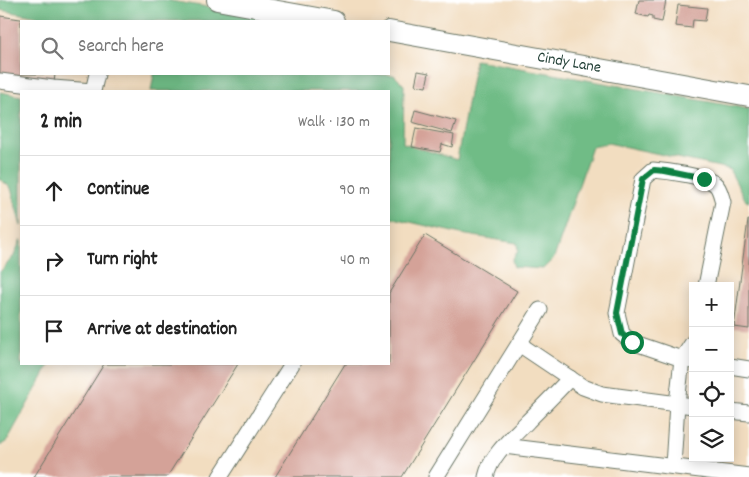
<!DOCTYPE html>
<html lang="en">
<head>
<meta charset="utf-8">
<style>
	:root { --surface:#fff; --page:#f6f6f6; --text:#222; --muted:#767676; --line:#e0e0e0 }
	body { margin:0; font-family:Dekko,sans-serif; background:var(--page); color:var(--text) }
	.controls { position:absolute; right:15px; bottom:15px; display:grid; overflow:hidden; border-radius:0px; box-shadow:0 2px 12px #0003 }
	.controls button { width:45px; height:45px; display:grid; place-items:center; padding:0; border:0; border-bottom:1px solid var(--line); background:var(--surface); color:var(--text); font:25px sans-serif }
	.stop { position:absolute; width:15px; height:15px; margin:-11px; border:4px solid #0b8043; border-radius:50%; background:#fff }
	.stop.end { background:#0b8043; border-color:#fff; box-shadow:0 1px 5px #0008 }
	.list { margin:0; padding:0; list-style:none }
	h2 { display:flex; justify-content:space-between; align-items:center; height:65px; margin:0; padding:0 20px; font-size:21px }
	h2 small { font-size:16px; font-weight:400; color:var(--muted) }
	.list li { display:grid; grid-template-columns:32px 1fr auto; gap:15px; align-items:center; box-sizing:border-box; height:70px; padding:0 20px; border-top:1px solid var(--line) }
	.list b { display:block; font-size:19px; white-space:nowrap }
	.list em { font-size:16px; font-style:normal; color:var(--muted) }
	.icon { flex:none; width:28px; height:28px; fill:none; stroke:currentColor; stroke-width:2; stroke-linecap:round; stroke-linejoin:round }
	.map { position:relative; flex:none; width:749px; height:477px; overflow:hidden }
	.search { position:absolute; background:var(--surface); box-shadow:0 2px 12px #0003; left:20px; top:20px; width:370px; height:55px; display:flex; align-items:center; gap:12px; box-sizing:border-box; padding:0 18px; border-radius:0px; color:var(--muted); font-size:19px }
	.panel { position:absolute; background:var(--surface); box-shadow:0 2px 12px #0003; left:20px; top:90px; width:370px; height:275px; border-radius:0px }
	.map>svg:first-child { display:block }
	.forest { fill:#6fbc86; stroke:#477c5d }
	.building { fill:#d4a298 }
	.lines { fill:none; stroke-linecap:round; stroke-linejoin:round }
	.minor-casing { stroke:#697565; stroke-width:17 }
	.major-casing { stroke:#697565; stroke-width:22 }
	.minor { stroke:#fff; stroke-width:15 }
	.major { stroke:#fff; stroke-width:20 }
	.route { stroke:#0b8043; stroke-width:6 }
	.labels { text-anchor:middle; dominant-baseline:central; stroke-width:4; stroke-linejoin:round; paint-order:stroke }
	.street-label { font-size:16px; fill:#1f3d34; stroke:#fff }
</style>
</head>
<body>
<div class="map">
<svg width="749" height="477" viewBox="0 0 749 477">
	<rect width="100%" height="100%" fill="#fff"/>
	<filter id="ink" filterUnits="userSpaceOnUse"><feTurbulence type="fractalNoise" baseFrequency=".02" numOctaves="2"/><feDisplacementMap in="SourceGraphic" scale="10" xChannelSelector="R" yChannelSelector="G"/><feConvolveMatrix kernelMatrix="1 2 1 2 8 2 1 2 1" color-interpolation-filters="sRGB"/></filter>
	<filter id="wash" filterUnits="userSpaceOnUse"><feTurbulence type="fractalNoise" baseFrequency=".0096" numOctaves="4" result="noise"/><feDisplacementMap in="SourceGraphic" scale="20" xChannelSelector="R" yChannelSelector="G"/><feGaussianBlur stdDeviation="1.12" result="paint"/><feColorMatrix in="noise" values="0 0 0 0 0 0 0 0 0 0 0 0 0 0 0 0 0 1.4 0 .05"/><feComposite in="paint" operator="in"/></filter>
	<g filter="url(#wash)">
		<rect width="100%" height="100%" fill="#f2ddc0"/>
		<!-- forest -->
		<g class="forest">
			<polygon points="0,0 165,0 287,20 288,21 63,21 0,10"/>
			<polygon points="475,60 749,109 749,202 746,201 729,169 608,143 592,147 554,258 543,269 514,267 512,260 518,251 517,243 461,234 389,217 389,91 151,91 154,74 346,74 394,75 404,85 403,143 457,160"/>
			<polygon points="0,92 21,96 21,226 11,188 0,179"/>
			<polygon points="21,239 21,364 50,364 7,441 0,446 0,272 14,256"/>
		</g>
		<g id="blocks">
			<!-- building -->
			<g class="building">
				<polygon points="639,0 666,0 662,22 653,20 653,16 649,15 648,17 636,14"/>
				<polygon points="678,5 707,8 705,21 693,20 692,28 675,26"/>
				<polygon points="0,16 27,20 27,21 21,21 21,74 55,74 54,83 0,74"/>
				<polygon points="418,71 429,73 426,87 415,85"/>
				<polygon points="415,110 456,121 452,133 412,122"/>
				<polygon points="416,128 454,135 452,147 442,144 440,152 412,147"/>
				<polygon points="748,220 749,220 749,329 734,327"/>
				<polygon points="425,235 517,291 402,477 275,477 345,364 389,364 389,293"/>
				<polygon points="104,364 238,364 167,477 34,477"/>
			</g>
		</g>
	</g>
	<g filter="url(#ink)">
		<use href="#blocks" fill-opacity="0" stroke="#697565" stroke-width="1"/>
		<g class="lines">
			<!-- minor casing -->
			<g class="minor-casing">
				<g id="minor">
					<polyline points="0,81 53,88 93,91 97,74"/>
					<polyline points="519,344 583,387 602,394 693,406"/>
					<path d="M693 361 682 359 632 342 622 334 617 313 643 179 653 170C666 171 705 176 715 184 720 188 721 196 723 202L706 286"/>
					<polyline points="730,366 749,369"/>
					<polyline points="730,411 749,413"/>
					<polyline points="504,446 749,476"/>
					<polyline points="673,466 677,404 682,359 693,342"/>
					<polyline points="220,477 292,364"/>
					<polyline points="436,477 540,310"/>
					<path d="M486 477C491 454 513 437 528 421 542 407 556 393 570 378"/>
				</g>
			</g>
			<!-- major casing -->
			<g class="major-casing">
				<g id="major">
					<polyline points="217,0 334,21"/>
					<polyline points="389,31 749,96"/>
				</g>
			</g>
			<!-- minor -->
			<use href="#minor" class="minor"/>
			<!-- major -->
			<use href="#major" class="major"/>
		</g>
	</g>
	<g class="lines" filter="url(#ink)">
		<!-- route -->
		<polyline class="route" points="632,342 622,334 617,313 643,179 654,170 665,171 704,179"/>
	</g>
	<g class="labels">
		<!-- street labels -->
		<g class="street-label">
			<text transform="translate(569 63) rotate(10)">Cindy Lane</text>
		</g>
	</g>
</svg>
<div class="controls">
<button>+</button>
<button>−</button>
<button><svg class="icon" aria-label="locate" viewBox="0 0 24 24"><circle cx="12" cy="12" r="6"/><path d="M12 2v4M12 18v4M2 12h4M18 12h4"/></svg></button>
<button><svg class="icon" aria-label="layers" viewBox="0 0 24 24"><path d="M12 4l9 5-9 5-9-5zM3 14l9 5 9-5"/></svg></button>
</div>
<div class="stop" style="left:632px;top:342px"></div>
<div class="stop end" style="left:704px;top:179px"></div>
<div class="search"><svg class="icon" aria-label="search" viewBox="0 0 24 24"><circle cx="10" cy="10" r="6"/><path d="M15 15l6 6"/></svg>Search here</div>
<section class="panel">
<h2>2 min<small>Walk · 130 m</small></h2>
<ul class="list">
<li><svg class="icon" aria-label="ahead" viewBox="0 0 24 24"><path d="M12 20V5M6 11l6-6 6 6"/></svg><div><b>Continue</b></div><em>90 m</em></li>
<li><svg class="icon" aria-label="right" viewBox="0 0 24 24"><path d="M7 20v-9h11M14 6l5 5-5 5"/></svg><div><b>Turn right</b></div><em>40 m</em></li>
<li><svg class="icon" aria-label="arrive" viewBox="0 0 24 24"><path d="M6 21V4h12l-3 4 3 4H6"/></svg><div><b>Arrive at destination</b></div></li>
</ul>
</section>
</div>
</body>
</html>
